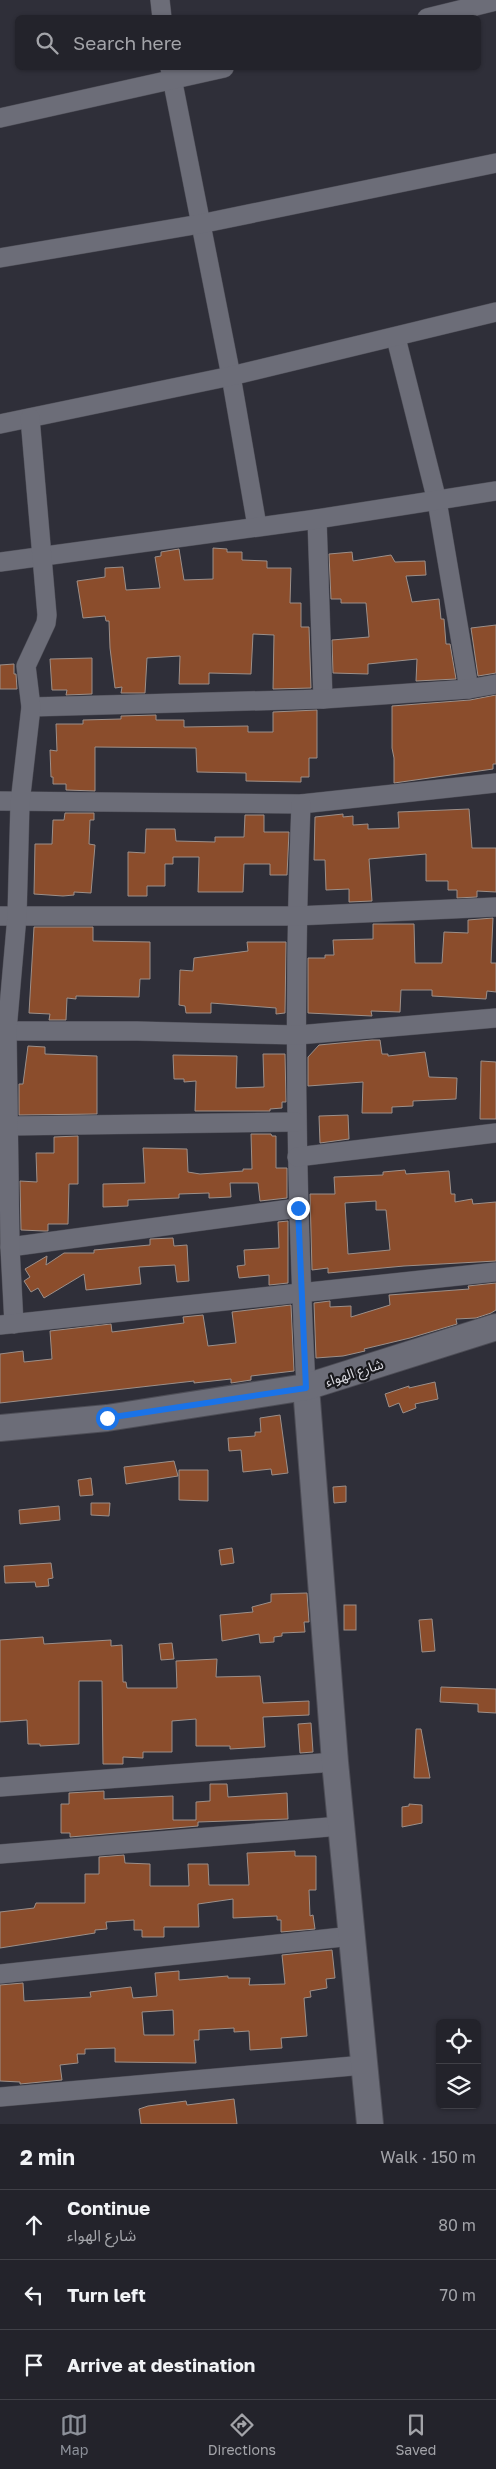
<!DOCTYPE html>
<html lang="en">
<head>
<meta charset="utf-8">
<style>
	:root { --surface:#23232b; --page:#2f2f37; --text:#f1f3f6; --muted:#a3a4a9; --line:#404047; --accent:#8c9099 }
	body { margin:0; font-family:"Golos Text","Noto Sans Arabic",sans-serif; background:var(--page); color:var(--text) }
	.controls { position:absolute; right:15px; bottom:15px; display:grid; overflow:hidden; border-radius:8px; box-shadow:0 1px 4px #0004 }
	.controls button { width:45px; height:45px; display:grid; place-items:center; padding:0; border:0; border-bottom:1px solid var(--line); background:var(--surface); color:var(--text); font:25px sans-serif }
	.stop { position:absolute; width:15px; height:15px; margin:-11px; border:4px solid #1a73e8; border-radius:50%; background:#fff }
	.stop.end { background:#1a73e8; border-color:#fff; box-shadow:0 1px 5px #0008 }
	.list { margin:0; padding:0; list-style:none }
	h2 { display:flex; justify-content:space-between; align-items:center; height:65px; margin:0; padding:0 20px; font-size:21px }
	h2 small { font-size:16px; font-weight:400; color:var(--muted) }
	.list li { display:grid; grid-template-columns:32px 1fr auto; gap:15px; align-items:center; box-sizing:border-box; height:70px; padding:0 20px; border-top:1px solid var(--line) }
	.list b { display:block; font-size:19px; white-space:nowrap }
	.list p { margin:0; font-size:16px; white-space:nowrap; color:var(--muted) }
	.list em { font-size:16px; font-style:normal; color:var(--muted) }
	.icon { flex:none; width:28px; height:28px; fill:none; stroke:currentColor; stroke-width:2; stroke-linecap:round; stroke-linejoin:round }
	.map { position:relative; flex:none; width:496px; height:2124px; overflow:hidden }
	.search { position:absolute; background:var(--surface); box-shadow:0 1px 4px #0004; left:15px; right:15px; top:15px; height:55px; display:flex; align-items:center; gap:12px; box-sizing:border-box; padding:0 18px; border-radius:8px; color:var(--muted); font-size:19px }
	.sheet { height:275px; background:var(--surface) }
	nav { display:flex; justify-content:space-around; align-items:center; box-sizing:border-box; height:70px; border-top:1px solid var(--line); background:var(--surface); font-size:14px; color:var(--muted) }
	nav a { display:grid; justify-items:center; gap:2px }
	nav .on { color:var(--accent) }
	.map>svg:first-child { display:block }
	.building { fill:#8b4d2c; stroke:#9c8f89; fill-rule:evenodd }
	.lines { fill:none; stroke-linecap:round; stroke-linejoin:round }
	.street-casing { stroke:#4d4d56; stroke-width:20 }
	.secondary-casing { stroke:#4d4d56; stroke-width:28 }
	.street { stroke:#6c6d78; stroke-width:19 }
	.secondary { stroke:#6c6d78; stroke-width:26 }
	.route { stroke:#1a73e8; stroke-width:6 }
	.labels { text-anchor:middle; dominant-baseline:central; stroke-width:4.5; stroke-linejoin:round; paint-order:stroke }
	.street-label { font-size:14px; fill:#d9d9e0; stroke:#18181c }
</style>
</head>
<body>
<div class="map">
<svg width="496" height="2124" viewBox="0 0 496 2124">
	<rect width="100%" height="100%" fill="#2f2f39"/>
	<!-- building -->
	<g class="building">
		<polygon points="213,548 227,549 227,552 242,552 242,560 267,561 267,568 291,568 290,603 301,603 301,627 309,627 311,688 273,689 274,635 253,634 251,674 209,673 209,684 179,684 180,656 147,658 145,693 121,693 122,687 115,688 110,648 109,621 106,621 105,616 83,618 77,581 105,577 105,568 123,567 126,590 160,588 155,557 161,556 161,552 179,549 184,580 213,579"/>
		<polygon points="352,552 353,561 391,555 395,562 425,561 426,575 406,576 412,602 439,599 441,619 444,619 446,644 450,644 456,679 416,681 417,659 368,664 368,674 333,673 332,640 369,637 366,603 341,603 341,599 331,599 329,554"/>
		<polygon points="496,625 496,673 478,676 471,628"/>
		<polygon points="92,658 92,694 66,695 67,690 52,690 50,659"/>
		<polygon points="14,664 14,674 16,674 17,689 0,689 0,665"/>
		<polygon points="496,695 496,764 493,764 493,769 394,783 394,758 392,748 392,706 470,700"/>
		<polygon points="317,710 317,758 309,758 309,777 301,777 301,782 246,781 246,773 197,772 196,748 95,747 95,791 66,790 66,784 53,784 53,777 51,777 50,750 57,751 56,724 83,724 83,720 121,719 121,716 156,715 156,720 184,720 184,727 248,726 248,732 273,732 273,712"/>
		<polygon points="469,809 472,848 496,848 496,892 477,891 477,897 457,898 457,890 448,890 448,881 426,881 426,854 369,859 372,901 349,902 349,889 326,890 325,860 314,860 315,817 343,814 343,817 353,816 353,825 368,824 368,829 399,828 398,812"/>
		<polygon points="65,813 94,813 94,820 90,820 89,844 95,845 91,893 74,892 74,895 63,896 34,894 35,844 52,844 53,820 64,820"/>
		<polygon points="245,815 264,815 264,832 289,832 287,875 270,875 270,864 244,864 243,892 198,892 199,857 173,857 173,864 165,864 165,886 147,886 147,896 128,896 128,852 145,853 146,829 175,829 176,841 215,842 215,837 244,837"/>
		<polygon points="493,918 491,963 496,963 496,992 487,991 486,999 432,996 432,990 401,990 400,1012 371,1011 372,1016 308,1013 308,958 325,958 325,955 334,955 333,940 373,939 373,924 414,924 415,963 442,963 444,932 468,933 468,920"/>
		<polygon points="34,927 93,927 93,941 150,942 150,979 140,979 139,997 76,996 76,999 67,998 66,1020 49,1020 50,1014 29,1013"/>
		<polygon points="247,942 286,942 285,1013 276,1014 276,1008 211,1003 211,1013 186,1013 185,1006 179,1005 180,970 193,971 194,958 248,951"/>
		<polygon points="372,1040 380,1040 382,1054 388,1054 388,1056 425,1052 429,1077 457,1078 456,1099 413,1101 413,1106 392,1107 392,1113 362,1113 363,1082 308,1086 308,1057 319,1045"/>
		<polygon points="28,1046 45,1047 45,1054 97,1056 97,1114 19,1115 19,1084 23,1084"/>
		<polygon points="263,1054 285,1054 286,1102 282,1102 282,1108 270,1109 270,1111 195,1111 196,1081 184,1082 184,1079 174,1079 173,1055 237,1056 236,1088 264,1087"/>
		<polygon points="481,1061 496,1062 496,1119 480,1119"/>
		<polygon points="348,1115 349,1139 320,1143 319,1116"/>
		<polygon points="251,1134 271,1134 272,1136 276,1136 276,1168 287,1168 287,1198 260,1201 258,1183 230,1183 231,1197 209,1198 209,1193 179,1194 179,1198 128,1200 128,1206 103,1207 103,1184 145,1183 143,1148 187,1149 188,1172 200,1174 243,1171 243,1169 252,1169"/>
		<polygon points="78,1136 78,1184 69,1184 68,1224 48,1224 48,1231 44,1231 21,1230 20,1181 37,1182 36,1153 54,1153 54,1137"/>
		<path d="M405 1170 406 1174 449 1171 451 1194H455V1202L472 1199 473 1204 496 1202V1261L404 1266 328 1273V1268L312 1270 310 1194H335L334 1177 383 1175V1172ZM376 1201V1210H386L390 1250 348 1254 345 1203Z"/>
		<polygon points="288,1221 288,1283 269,1285 269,1275 239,1278 237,1266 245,1265 244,1250 279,1248 278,1222"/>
		<polygon points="173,1238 174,1246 187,1245 189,1281 177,1282 175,1265 139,1267 141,1284 86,1290 84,1274 44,1298 38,1288 31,1292 24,1281 30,1277 25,1269 47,1256 46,1265 64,1253 94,1253 94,1250 150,1245 150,1239"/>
		<polygon points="496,1283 496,1310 491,1313 476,1318 456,1319 457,1324 410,1338 364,1349 365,1351 343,1356 316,1358 314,1303 330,1301 330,1307 351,1306 351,1317 390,1305 389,1295 469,1289 468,1286"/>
		<polygon points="291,1305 294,1371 251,1376 251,1380 231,1383 231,1379 194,1383 194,1381 0,1403 0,1354 23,1351 24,1362 52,1359 50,1331 111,1324 112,1332 184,1323 183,1317 203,1315 208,1346 236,1343 232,1312"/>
		<polygon points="435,1382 438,1399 415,1404 416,1408 403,1413 399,1403 389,1407 385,1394 409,1386 409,1388"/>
		<polygon points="280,1415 288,1473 272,1475 271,1469 243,1472 241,1450 229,1451 228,1438 255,1436 255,1432 261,1432 260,1418"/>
		<polygon points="174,1461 178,1476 126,1484 124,1467"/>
		<polygon points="179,1470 208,1470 208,1501 179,1500"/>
		<polygon points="91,1478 93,1495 80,1496 78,1480"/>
		<polygon points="346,1486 346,1502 334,1503 333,1487"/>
		<polygon points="91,1503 110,1503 109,1516 91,1515"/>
		<polygon points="59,1506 60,1520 20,1524 19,1510"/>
		<polygon points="232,1548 234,1563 221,1565 219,1550"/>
		<polygon points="51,1563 53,1578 48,1579 49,1586 36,1587 35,1582 5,1583 4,1566"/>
		<polygon points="307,1593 309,1622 304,1622 305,1632 282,1633 282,1636 274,1637 274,1642 260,1643 259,1634 222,1641 220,1615 253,1612 252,1607 271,1602 271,1594"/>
		<rect x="344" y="1605" width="12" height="25"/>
		<polygon points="432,1619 435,1651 422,1652 419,1620"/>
		<polygon points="43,1637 44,1644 111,1640 111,1646 122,1645 123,1682 126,1682 127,1688 177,1688 176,1661 217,1659 216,1677 260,1676 263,1703 309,1701 309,1715 263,1717 265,1747 230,1749 230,1746 196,1746 196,1719 172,1721 172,1752 143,1752 143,1758 123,1757 123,1764 103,1764 102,1681 79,1681 79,1744 40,1746 40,1744 28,1744 27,1720 0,1722 0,1640"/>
		<polygon points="172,1643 174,1659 161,1660 159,1644"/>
		<polygon points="441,1687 496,1689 496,1713 478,1712 478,1704 440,1702"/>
		<polygon points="311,1723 313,1752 300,1753 298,1724"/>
		<polygon points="416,1729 421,1729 430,1778 414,1778"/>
		<polygon points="210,1784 227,1784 228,1797 287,1793 288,1819 198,1822 198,1826 70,1837 70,1833 61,1833 61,1804 69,1804 69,1793 104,1791 104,1799 173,1796 173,1820 196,1820 196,1802 210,1801"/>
		<polygon points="409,1804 422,1805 422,1823 402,1827 402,1807 409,1806"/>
		<polygon points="295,1851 295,1856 316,1856 316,1890 309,1890 310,1916 313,1915 315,1929 281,1932 281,1920 277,1920 277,1916 233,1918 233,1899 198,1904 199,1927 164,1927 164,1937 142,1937 142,1930 134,1930 134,1920 106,1922 107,1929 95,1930 95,1933 0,1948 0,1912 34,1908 36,1903 85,1903 85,1874 99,1874 99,1857 124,1855 125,1863 150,1864 150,1886 189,1886 188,1864 208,1864 209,1885 249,1885 247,1853"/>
		<path d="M332 1950 335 1978 326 1979 327 1988 310 1991 311 1997 304 1998 307 2036 281 2038 282 2048 250 2050 249 2031 234 2032V2028L199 2030V2040H194L196 2063 115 2062V2048L85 2049V2054H77L78 2063 60 2065 62 2080 20 2084V2082L0 2081V1985L23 1983 24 2001 91 1997 90 1992 131 1987 133 1998 157 1996 155 1973 179 1971V1980L228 1976V1978H250L249 1985 285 1984 282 1955ZM173 2010 174 2035H144L142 2012Z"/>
		<polygon points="234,2099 237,2124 141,2124 139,2109 148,2106 186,2101 187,2105"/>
	</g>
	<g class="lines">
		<!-- street casing -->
		<g class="street-casing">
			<g id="street">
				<polyline points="160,0 162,18"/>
				<polyline points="427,18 496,1"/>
				<polyline points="170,68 231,376 257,526"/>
				<polyline points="0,118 224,68"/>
				<polyline points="0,258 200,224 496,163"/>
				<polyline points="396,338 437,501 469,689"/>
				<polyline points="0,424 231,376 496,312"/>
				<polyline points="317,519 323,699"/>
				<polyline points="0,562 317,519 496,491"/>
				<polyline points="31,707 323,699 469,689 496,684"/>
				<polyline points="0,801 301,804 496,783"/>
				<path d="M301 804C293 998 296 1193 306 1387"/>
				<polyline points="0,916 296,916 496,907"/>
				<polyline points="0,1031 137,1031 298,1035 496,1018"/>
				<polyline points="9,1126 296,1122"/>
				<polyline points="297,1157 496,1133"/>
				<polyline points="10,1247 298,1208"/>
				<polyline points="14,1324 10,1247 7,1030 17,916 20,803 31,707 26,666 46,623 47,615 30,418"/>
				<polyline points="0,1325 496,1272"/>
				<polyline points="0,1787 335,1762"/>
				<polyline points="0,1854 341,1826"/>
				<polyline points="0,1974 352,1936"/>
				<polyline points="0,2097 364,2065"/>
			</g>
		</g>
		<!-- secondary casing -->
		<g class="secondary-casing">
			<g id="secondary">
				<polyline points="306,1387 335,1762 370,2124"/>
				<polyline points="0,1428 107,1418 306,1387 496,1327"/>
			</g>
		</g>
		<!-- street -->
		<use href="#street" class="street"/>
		<!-- secondary -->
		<use href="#secondary" class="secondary"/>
	</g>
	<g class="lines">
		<!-- route -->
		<polyline class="route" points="107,1418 306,1388 298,1208"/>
	</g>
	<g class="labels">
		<!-- street labels -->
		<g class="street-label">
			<text transform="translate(354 1372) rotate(-18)">شارع الهواء</text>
		</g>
	</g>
</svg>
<div class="controls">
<button><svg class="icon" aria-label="locate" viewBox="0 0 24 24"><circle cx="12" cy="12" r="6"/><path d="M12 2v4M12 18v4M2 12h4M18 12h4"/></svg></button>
<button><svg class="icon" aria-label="layers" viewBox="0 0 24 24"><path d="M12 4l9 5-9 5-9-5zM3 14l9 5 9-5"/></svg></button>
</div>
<div class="stop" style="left:107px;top:1418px"></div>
<div class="stop end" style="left:298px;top:1208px"></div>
<div class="search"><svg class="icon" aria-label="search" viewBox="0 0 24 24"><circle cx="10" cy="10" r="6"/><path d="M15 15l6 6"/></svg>Search here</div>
</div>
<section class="sheet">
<h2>2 min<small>Walk · 150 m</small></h2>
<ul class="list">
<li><svg class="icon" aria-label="ahead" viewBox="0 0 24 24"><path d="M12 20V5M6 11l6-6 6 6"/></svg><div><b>Continue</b><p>شارع الهواء</p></div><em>80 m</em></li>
<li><svg class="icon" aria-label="left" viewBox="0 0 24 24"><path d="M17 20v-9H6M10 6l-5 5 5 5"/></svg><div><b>Turn left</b></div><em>70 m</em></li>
<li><svg class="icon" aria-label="arrive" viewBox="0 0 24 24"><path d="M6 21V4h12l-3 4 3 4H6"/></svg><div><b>Arrive at destination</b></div></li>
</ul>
</section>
<nav>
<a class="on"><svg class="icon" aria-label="map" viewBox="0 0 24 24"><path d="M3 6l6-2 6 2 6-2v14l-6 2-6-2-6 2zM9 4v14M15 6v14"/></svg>Map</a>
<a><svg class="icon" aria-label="directions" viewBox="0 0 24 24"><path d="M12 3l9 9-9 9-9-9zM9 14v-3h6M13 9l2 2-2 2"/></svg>Directions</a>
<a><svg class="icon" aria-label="saved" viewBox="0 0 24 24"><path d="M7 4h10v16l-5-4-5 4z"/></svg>Saved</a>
</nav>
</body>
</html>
